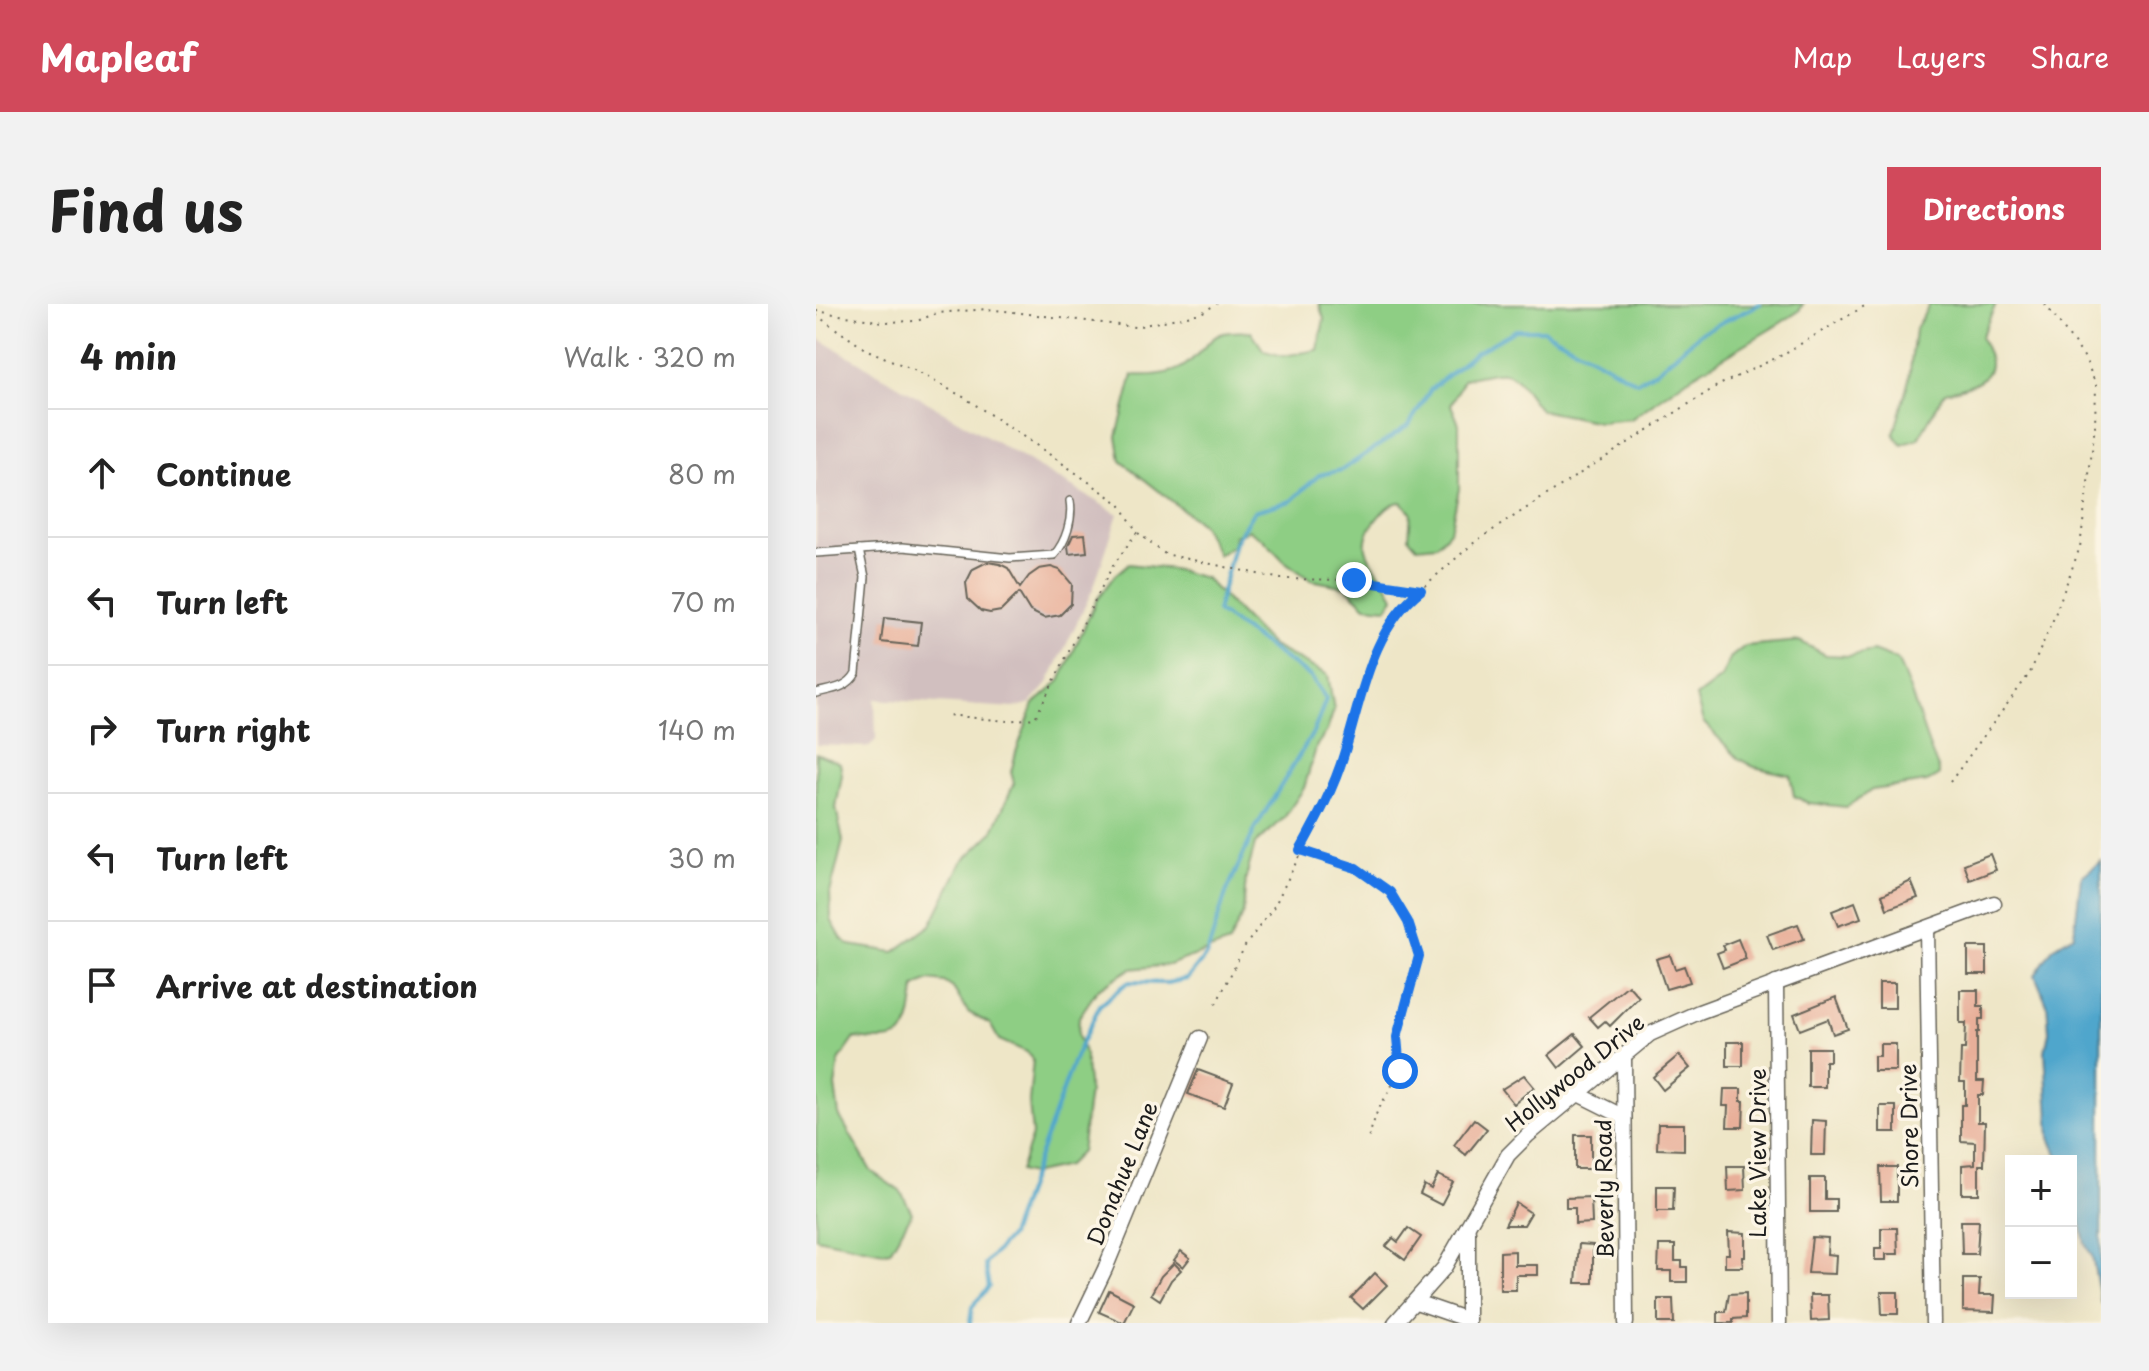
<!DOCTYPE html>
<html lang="en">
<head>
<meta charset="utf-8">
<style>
	:root { --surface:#fff; --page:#f2f2f2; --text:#222; --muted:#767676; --line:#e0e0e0; --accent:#d1495b }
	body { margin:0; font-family:"Playpen Sans",sans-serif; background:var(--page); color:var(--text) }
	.controls { position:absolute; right:24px; bottom:24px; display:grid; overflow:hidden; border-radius:0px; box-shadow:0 8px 32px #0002 }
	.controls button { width:72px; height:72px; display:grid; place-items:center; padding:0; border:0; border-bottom:2px solid var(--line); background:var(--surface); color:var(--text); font:40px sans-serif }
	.stop { position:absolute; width:24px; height:24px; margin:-18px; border:6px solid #1a73e8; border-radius:50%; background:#fff }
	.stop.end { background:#1a73e8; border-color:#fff; box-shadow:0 2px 8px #0008 }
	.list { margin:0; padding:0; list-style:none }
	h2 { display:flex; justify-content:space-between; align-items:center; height:104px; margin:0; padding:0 32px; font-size:34px }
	h2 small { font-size:26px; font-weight:400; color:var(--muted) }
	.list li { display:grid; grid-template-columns:52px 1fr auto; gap:24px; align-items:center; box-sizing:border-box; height:128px; padding:0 32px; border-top:2px solid var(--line) }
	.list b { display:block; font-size:30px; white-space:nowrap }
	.list em { font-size:26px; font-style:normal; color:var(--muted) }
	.icon { flex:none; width:44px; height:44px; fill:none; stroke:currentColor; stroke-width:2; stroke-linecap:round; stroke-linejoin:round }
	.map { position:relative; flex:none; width:1285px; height:1019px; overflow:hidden; border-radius:0px }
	header { display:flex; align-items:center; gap:48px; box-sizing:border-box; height:112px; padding:0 40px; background:var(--accent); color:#fff }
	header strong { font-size:38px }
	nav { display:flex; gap:44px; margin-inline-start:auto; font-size:28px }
	.intro { display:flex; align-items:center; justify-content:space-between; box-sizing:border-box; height:192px; padding:0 48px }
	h1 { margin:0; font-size:56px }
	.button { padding:20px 36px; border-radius:0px; background:var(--accent); color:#fff; font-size:28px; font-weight:700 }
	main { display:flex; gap:48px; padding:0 48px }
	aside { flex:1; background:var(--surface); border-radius:0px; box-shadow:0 8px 32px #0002 }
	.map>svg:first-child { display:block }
	.industrial { fill:#d1bfbf }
	.green { fill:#8ece84; stroke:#557550; stroke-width:2 }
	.water { fill:#4fa6cc; stroke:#366174; stroke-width:2 }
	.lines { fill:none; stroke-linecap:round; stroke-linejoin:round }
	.stream { stroke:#4fa6cc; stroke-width:4 }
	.building { fill:#e8af99 }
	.service-casing { stroke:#666358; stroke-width:10 }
	.minor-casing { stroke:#666358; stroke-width:17 }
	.path { stroke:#666358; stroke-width:2; stroke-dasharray:2 6; stroke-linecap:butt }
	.service { stroke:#fff; stroke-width:7 }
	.minor { stroke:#fff; stroke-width:14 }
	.route { stroke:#1a73e8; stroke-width:10 }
	.labels { text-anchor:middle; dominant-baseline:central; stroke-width:7; stroke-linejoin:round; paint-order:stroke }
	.street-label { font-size:22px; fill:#1c1c1c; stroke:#fcf5e5 }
</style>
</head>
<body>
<header>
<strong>Mapleaf</strong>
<nav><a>Map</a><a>Layers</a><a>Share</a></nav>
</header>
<div class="intro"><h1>Find us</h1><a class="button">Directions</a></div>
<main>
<aside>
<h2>4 min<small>Walk · 320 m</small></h2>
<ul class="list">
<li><svg class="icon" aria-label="ahead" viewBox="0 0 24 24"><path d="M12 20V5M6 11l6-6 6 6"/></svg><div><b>Continue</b></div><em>80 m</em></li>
<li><svg class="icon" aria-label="left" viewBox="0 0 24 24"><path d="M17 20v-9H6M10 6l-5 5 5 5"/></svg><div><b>Turn left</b></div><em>70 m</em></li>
<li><svg class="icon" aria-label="right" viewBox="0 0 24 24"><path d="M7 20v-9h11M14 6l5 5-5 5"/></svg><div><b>Turn right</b></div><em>140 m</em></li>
<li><svg class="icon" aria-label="left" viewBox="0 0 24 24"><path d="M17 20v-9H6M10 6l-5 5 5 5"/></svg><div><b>Turn left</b></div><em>30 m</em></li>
<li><svg class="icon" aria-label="arrive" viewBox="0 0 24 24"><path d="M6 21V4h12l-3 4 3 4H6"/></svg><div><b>Arrive at destination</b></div></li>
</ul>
</aside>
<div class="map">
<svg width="1285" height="1019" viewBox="0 0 1285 1019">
	<rect width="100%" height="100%" fill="#fcf5e5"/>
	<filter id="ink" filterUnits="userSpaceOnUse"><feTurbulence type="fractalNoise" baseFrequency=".0125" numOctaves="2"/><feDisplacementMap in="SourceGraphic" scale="16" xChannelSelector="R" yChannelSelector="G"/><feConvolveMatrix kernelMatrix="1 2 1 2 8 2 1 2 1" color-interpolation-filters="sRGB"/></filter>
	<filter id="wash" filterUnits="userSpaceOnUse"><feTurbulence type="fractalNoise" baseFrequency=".006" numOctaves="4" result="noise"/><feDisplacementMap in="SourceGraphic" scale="32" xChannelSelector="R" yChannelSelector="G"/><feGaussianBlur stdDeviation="1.8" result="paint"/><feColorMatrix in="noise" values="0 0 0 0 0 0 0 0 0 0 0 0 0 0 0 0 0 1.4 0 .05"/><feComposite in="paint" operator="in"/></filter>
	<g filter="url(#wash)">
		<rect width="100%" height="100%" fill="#eee6c7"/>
		<!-- industrial -->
		<polygon class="industrial" points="0,33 302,210 277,285 231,381 215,399 198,404 59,395 60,436 52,443 0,441"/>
		<!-- green -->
		<g class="green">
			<path d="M503 0H987L983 7 963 20 871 75 815 115 783 118 724 106C692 64 701 64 648 75L635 101 643 120V185L634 227 621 241 601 243 593 234 595 208 585 198C572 200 568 206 560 216 532 250 568 264 578 294L571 304 550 302 530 283 495 276 468 257 448 236 433 226 418 232 417 242 402 251 386 221 305 157 301 132 317 71C334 72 358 71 372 59 399 36 393 25 435 28L448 47 467 52 502 46 508 15Z"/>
			<path d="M1114 0H1180L1165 33C1168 41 1173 50 1174 58 1175 80 1144 84 1129 88L1102 135 1086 141 1078 130 1093 75 1099 26Z"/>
			<path d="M312 260 356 265 389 274 456 342 512 371 518 406 511 427 501 441 488 484 468 514 439 540 430 574 427 609 413 639 353 661 314 665 282 685 263 713 262 731 269 751 273 788 265 848 251 862 215 870 204 867 216 831 213 798 217 755 211 748 183 736 174 720 152 708 137 684 128 678 113 676 99 683C94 734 90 740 39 734L23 757 19 782 23 811 55 867 85 888 96 909 74 947 67 948 0 934V449L24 459 26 471 20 504 27 537 14 589 15 616 26 635 34 641 78 648 115 621 146 558 176 529 198 479 195 468 200 448 218 400 244 377 280 297 299 271Z"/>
			<path d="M983 337 1010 351 1033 352 1057 347 1081 356C1099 391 1106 430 1123 466V472L1111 478 1056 486 1030 503 992 499 978 492 974 471 938 463 923 455 887 418 880 393 905 374 914 354 929 342Z"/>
		</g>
		<!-- water -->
		<polygon class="water" points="1285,557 1285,1000 1276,952 1269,940 1263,908 1255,895 1255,857 1244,857 1234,834 1229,747 1233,728 1231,700 1219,671 1237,644 1258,631 1265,573"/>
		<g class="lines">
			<!-- stream -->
			<polyline class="stream" points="154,1019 156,1003 173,983 169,960 194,932 259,753 284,701 312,678 351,679 371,675 391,650 410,589 439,525 498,427 510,395 495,373 401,307 419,238 438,207 475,197 503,171 526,166 593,121 615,85 659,49 700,26 727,26 821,78 840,67 886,28 944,0"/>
		</g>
		<g id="blocks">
			<!-- building -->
			<g class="building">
				<polygon points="269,230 271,248 253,250 252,242 257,231"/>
				<polygon points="171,258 184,260 192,264 204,284 213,272 223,265 235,263 244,266 256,280 255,300 244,311 228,314 214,307 203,289 185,307 174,309 165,307 152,295 150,279 157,265"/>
				<polygon points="68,314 105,318 102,342 65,338"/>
				<polygon points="1174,550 1180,566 1154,576 1148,560"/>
				<polygon points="1095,577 1102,594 1071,605 1066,591"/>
				<polygon points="1039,598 1045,614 1022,622 1016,607"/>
				<polygon points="982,620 988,635 957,646 951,631"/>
				<polygon points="922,635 930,655 907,664 901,649 909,646 907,641"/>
				<rect x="1152" y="643" width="19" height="27"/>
				<polygon points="854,651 859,665 868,662 874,678 850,685 840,655"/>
				<rect x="1063" y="679" width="16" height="25"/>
				<polygon points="812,681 823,693 794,722 789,717 782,723 773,713"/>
				<polygon points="1144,686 1162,686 1162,702 1167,702 1167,715 1163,715 1163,728 1161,728 1161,777 1168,777 1167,791 1162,791 1162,818 1169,818 1168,861 1163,861 1163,890 1146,890 1146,861 1159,860 1159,838 1145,837 1145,801 1149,801 1149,778 1144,778 1145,745 1149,745 1150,719 1144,719"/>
				<polygon points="1020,693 1032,725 1017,730 1012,715 984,726 978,710"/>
				<polygon points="759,730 769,742 743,764 733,751"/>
				<rect x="911" y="738" width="16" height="24"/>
				<polygon points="1064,740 1080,740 1080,767 1058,767 1058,752 1064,752"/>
				<polygon points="992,744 1014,744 1014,757 1009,757 1009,783 992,783"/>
				<polygon points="863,751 874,764 847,786 837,773"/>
				<polygon points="382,766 417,779 408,803 372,790"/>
				<polygon points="708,771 718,783 698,800 686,785"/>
				<polygon points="908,785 925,785 925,797 928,797 927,823 911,823 912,802 907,802"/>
				<rect x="1064" y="802" width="16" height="26"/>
				<polygon points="658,815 671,825 650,851 638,841"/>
				<polygon points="996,816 1010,817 1009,851 995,851"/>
				<polygon points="842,820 868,820 868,846 841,845"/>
				<rect x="759" y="831" width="16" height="34"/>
				<polygon points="911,862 928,862 929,886 912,887"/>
				<polygon points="1064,863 1081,863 1081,897 1065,897"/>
				<polygon points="622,871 637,878 625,901 604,890 608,881 615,885"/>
				<polygon points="994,874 1009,874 1009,895 1020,895 1020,908 994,908"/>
				<polygon points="841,882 858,882 857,907 841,907"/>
				<polygon points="775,893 776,919 759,920 759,904 750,904 750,894"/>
				<polygon points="700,899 715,909 708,921 689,921"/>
				<polygon points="1145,917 1163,917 1161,950 1146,950"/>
				<polygon points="592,924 605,933 589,956 570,942 577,934 582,938"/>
				<polygon points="1065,924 1081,924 1082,950 1070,950 1070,956 1059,956 1059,944 1065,944"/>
				<polygon points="912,928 929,929 929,953 926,953 927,963 909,963 909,950 913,950"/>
				<polygon points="996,933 1012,934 1011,950 1020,951 1019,970 992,969"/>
				<polygon points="763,940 777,941 777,979 760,979"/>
				<polygon points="843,941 859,941 859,957 866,957 866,963 871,963 871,978 855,978 855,967 842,967"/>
				<polygon points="365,947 374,954 367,963 358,956"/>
				<polygon points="699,947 699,961 722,961 722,971 700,971 700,986 684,986 684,948"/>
				<polygon points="358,959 365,966 355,976 344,996 335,990 345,972"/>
				<polygon points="559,969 571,981 547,1005 535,994"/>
				<polygon points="1147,975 1164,975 1163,991 1179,991 1178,1008 1147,1007"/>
				<polygon points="293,986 318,999 308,1019 283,1008"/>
				<polygon points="1065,988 1082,988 1082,1010 1066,1010"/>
				<polygon points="930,989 930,1014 917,1015 917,1019 902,1019 902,1008 910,1008 913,990"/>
				<polygon points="994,991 1012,991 1013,1016 995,1017"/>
				<polygon points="842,995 857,995 858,1019 842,1019"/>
			</g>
		</g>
	</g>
	<g filter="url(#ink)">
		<use href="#blocks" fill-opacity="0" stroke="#666358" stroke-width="2"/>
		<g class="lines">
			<!-- service casing -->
			<g class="service-casing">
				<g id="service">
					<path d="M0 249 87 243 194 254 238 251C250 238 257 215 254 197"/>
					<path d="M0 389C16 385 32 384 40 369L49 273 43 246"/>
				</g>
			</g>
			<!-- minor casing -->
			<g class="minor-casing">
				<g id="minor">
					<polyline points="1111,624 1117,1019"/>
					<polyline points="960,679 963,1019"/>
					<polyline points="808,751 810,1019"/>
					<polyline points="762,790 808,813"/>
					<polyline points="600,998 652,1016"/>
					<polyline points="263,1019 289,965 384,734"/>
					<polyline points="579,1019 628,964 692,851 712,831 834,730 883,708 1178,599"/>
					<polyline points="652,1019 652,927"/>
				</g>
			</g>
			<!-- path -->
			<g class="path">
				<polyline points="0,7 67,18 101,17 121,9 172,5 319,23 385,9 401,0"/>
				<polyline points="0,11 49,45 98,66 149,94 223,143 304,200 321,228 296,263 219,414 190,417 131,411"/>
				<polyline points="322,229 349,250 465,275 538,276 604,286"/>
				<polyline points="1134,478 1214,369 1237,316 1264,243 1279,122 1280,81 1269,54 1229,0"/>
				<polyline points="485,546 540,564 574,588 592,618 603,652 581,733 584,767 561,808 551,838"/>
				<polyline points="400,700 429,642 459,601 506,506 528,453 546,385 564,338 591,297 660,237 760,172 901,82 964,52 1052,0"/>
			</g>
			<!-- service -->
			<use href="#service" class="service"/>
			<!-- minor -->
			<use href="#minor" class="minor"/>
		</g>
	</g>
	<g class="lines" filter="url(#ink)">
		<!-- route -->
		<path class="route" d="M538 276 605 286C555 325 546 393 528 450 518 484 501 515 484 546L540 564 574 588 592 618 603 652 581 733 584 767"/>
	</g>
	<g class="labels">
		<!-- street labels -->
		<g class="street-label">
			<text transform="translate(758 768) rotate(-39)">Hollywood Drive</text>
			<text transform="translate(1092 822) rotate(-91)">Shore Drive</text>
			<text transform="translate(940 849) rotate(-90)">Lake View Drive</text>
			<text transform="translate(305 869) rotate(-68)">Donahue Lane</text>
			<text transform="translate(787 885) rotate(-91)">Beverly Road</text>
		</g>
	</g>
</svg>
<div class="controls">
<button>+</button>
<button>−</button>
</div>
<div class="stop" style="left:584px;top:767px"></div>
<div class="stop end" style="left:538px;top:276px"></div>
</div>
</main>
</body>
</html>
